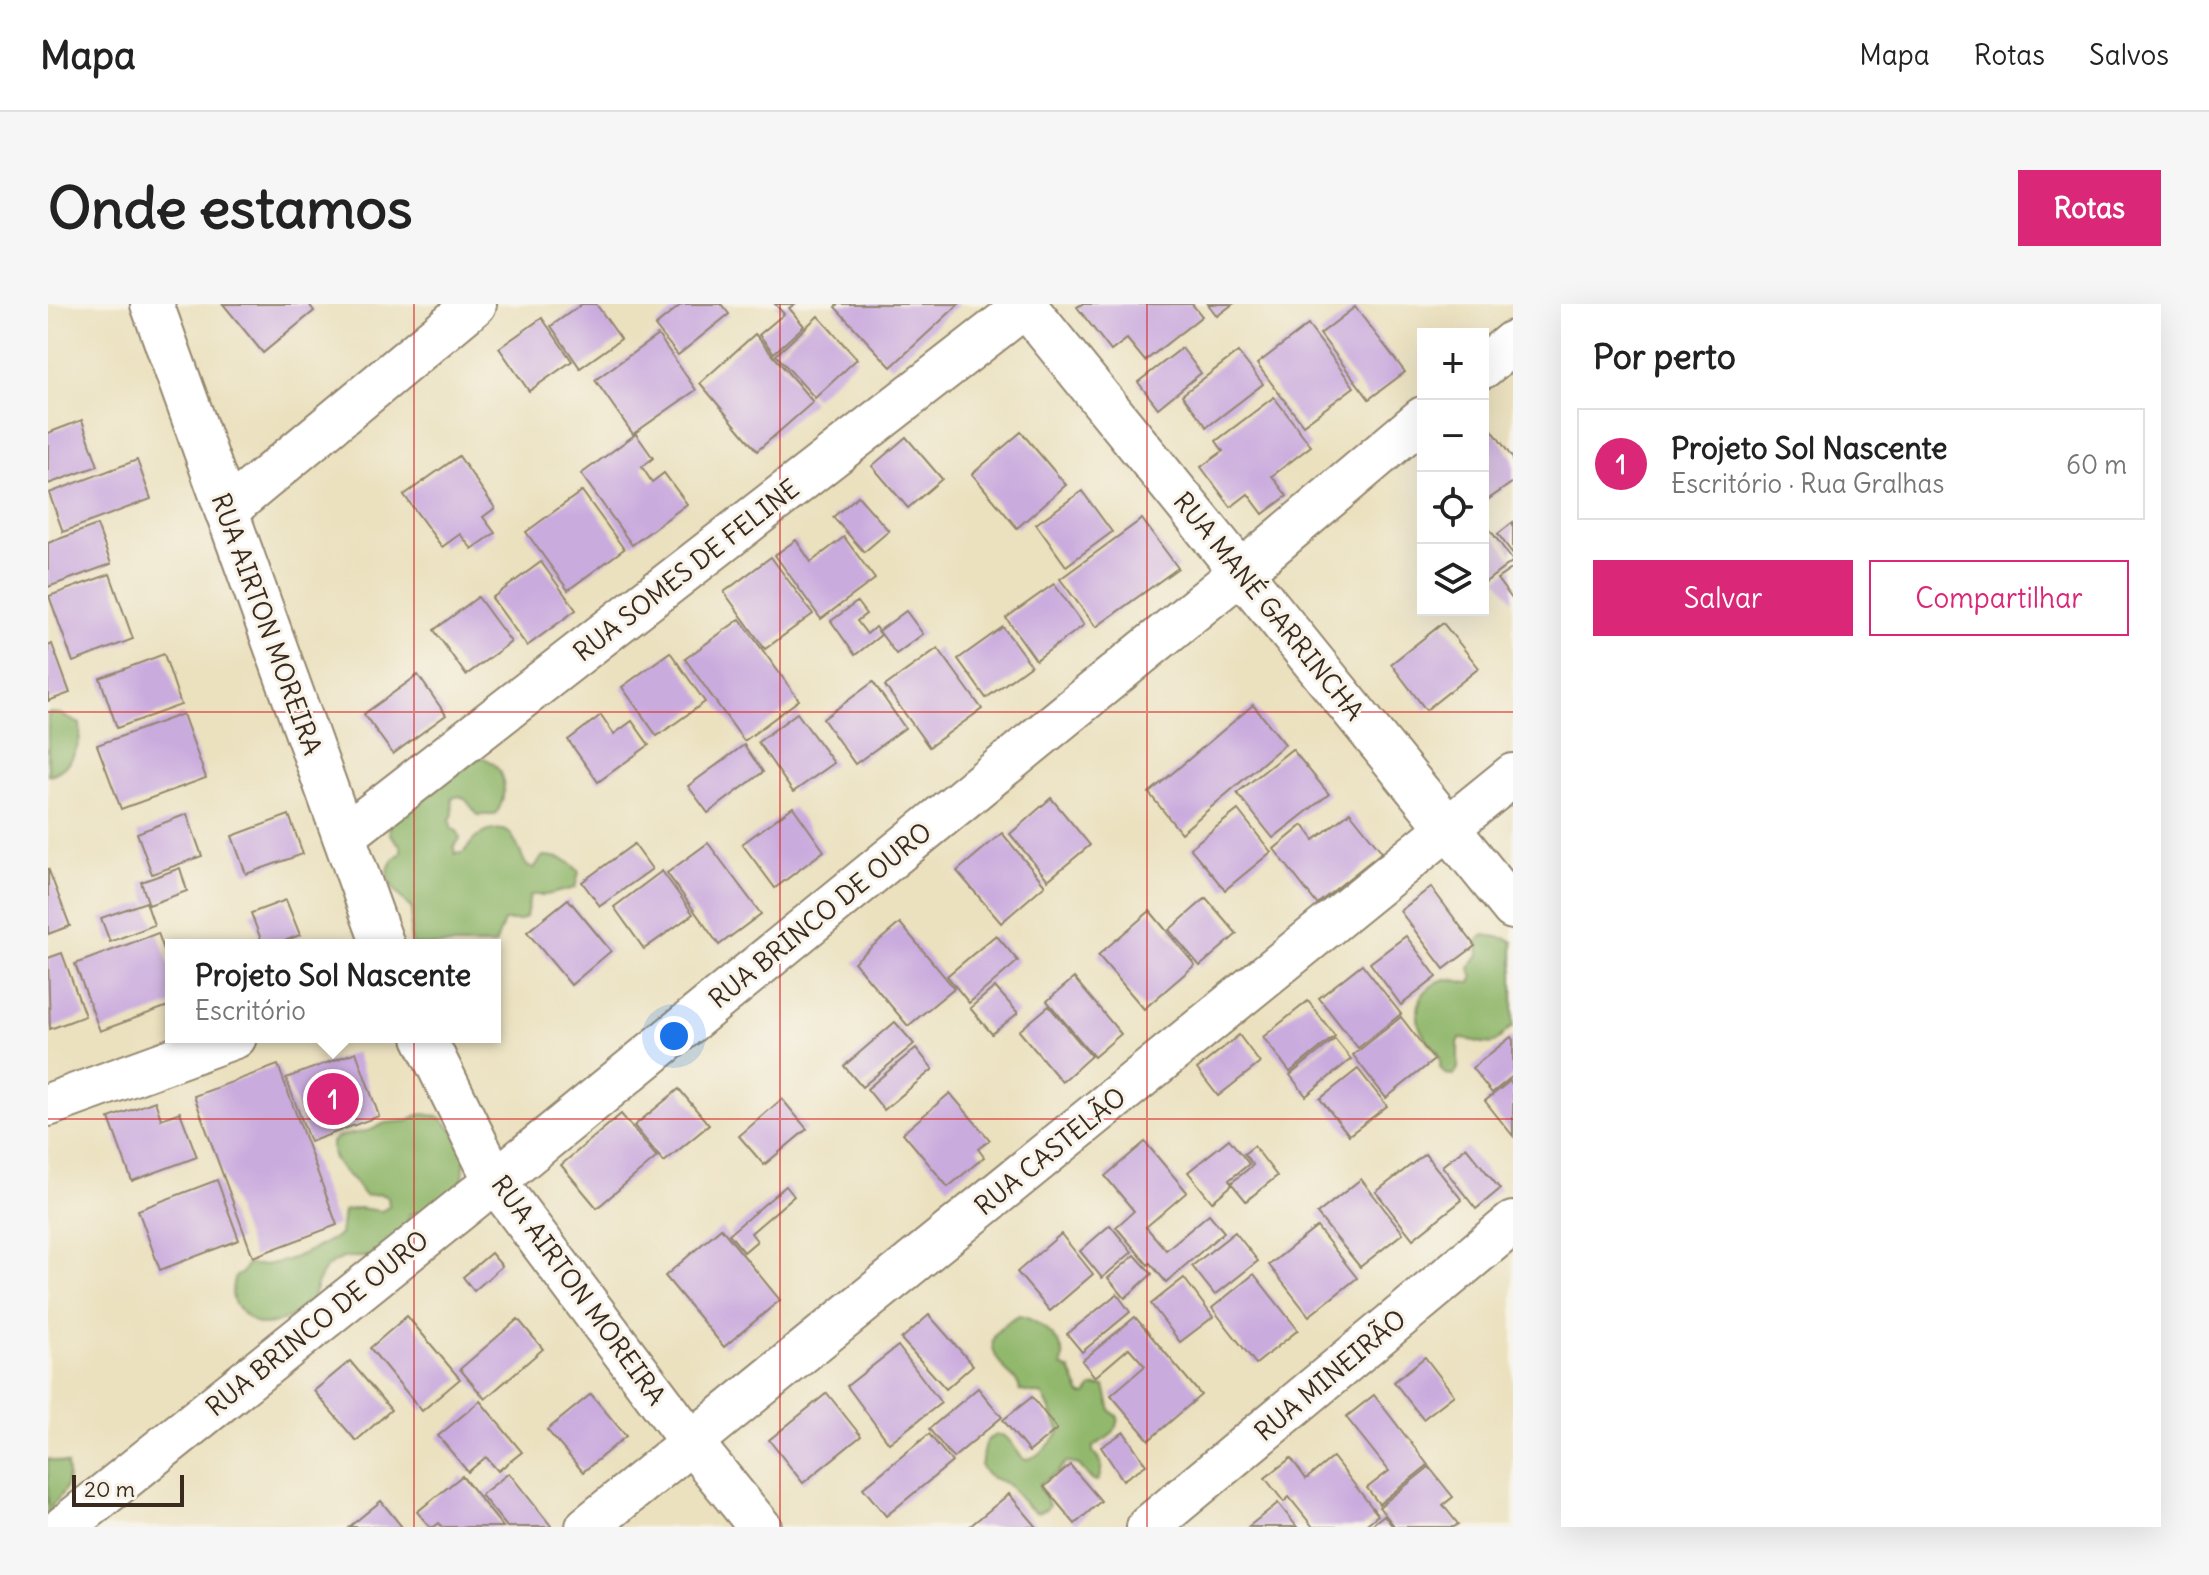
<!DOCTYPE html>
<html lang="pt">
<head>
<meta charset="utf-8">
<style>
	:root { --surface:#fff; --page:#f6f6f6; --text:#222; --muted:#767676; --line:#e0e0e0; --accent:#db2777 }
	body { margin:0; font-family:Delius,sans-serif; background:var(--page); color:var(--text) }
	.controls { position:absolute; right:24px; top:24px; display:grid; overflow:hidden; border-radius:0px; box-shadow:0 8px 32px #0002 }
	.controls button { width:72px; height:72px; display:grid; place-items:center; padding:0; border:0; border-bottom:2px solid var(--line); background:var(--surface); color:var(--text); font:40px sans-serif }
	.scale { position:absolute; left:24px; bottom:20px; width:112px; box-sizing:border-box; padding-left:8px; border:4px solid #3b2a1e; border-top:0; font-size:22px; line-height:28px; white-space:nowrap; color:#3b2a1e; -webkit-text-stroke:6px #f7f3e8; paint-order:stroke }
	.you { position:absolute; left:626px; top:732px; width:28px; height:28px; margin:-20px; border:6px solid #fff; border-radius:50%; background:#1a73e8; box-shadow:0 0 0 12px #1a73e833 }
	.badge { display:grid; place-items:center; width:52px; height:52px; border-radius:50%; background:var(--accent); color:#fff; font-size:26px; font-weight:700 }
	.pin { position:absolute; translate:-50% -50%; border:4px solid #fff; box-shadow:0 2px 8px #0006 }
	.popup { position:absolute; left:117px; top:635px; width:336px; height:104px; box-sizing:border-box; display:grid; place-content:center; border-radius:0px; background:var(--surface); filter:drop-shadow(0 2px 6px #0005); font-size:26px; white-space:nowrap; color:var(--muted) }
	.popup b { font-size:30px; color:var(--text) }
	.popup::after { content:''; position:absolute; left:50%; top:100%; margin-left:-16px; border:16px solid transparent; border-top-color:var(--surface) }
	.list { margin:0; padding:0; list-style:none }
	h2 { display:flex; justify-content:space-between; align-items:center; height:104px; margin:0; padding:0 32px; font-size:34px }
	h2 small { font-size:26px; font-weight:400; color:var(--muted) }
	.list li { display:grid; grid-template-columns:52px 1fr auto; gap:24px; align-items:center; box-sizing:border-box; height:112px; margin:0 16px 16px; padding:0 16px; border:2px solid var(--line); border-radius:0px }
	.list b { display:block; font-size:30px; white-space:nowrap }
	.list p { margin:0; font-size:26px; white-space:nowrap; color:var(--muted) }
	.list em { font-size:26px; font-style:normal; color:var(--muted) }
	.actions { display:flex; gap:16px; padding:24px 32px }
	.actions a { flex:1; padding:18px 0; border:2px solid var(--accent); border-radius:0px; text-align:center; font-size:28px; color:var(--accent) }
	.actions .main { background:var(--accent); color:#fff }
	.icon { flex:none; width:44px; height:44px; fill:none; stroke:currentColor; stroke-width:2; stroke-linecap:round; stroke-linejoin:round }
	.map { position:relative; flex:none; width:1465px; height:1223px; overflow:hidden; border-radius:0px }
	header { display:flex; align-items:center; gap:48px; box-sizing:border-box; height:112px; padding:0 40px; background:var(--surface); border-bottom:2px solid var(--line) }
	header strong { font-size:38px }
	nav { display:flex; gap:44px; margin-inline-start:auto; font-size:28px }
	.intro { display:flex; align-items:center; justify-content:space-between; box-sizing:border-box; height:192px; padding:0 48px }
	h1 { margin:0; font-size:56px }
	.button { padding:20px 36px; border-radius:0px; background:var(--accent); color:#fff; font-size:28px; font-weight:700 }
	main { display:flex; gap:48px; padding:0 48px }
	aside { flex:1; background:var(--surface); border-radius:0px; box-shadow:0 8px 32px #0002 }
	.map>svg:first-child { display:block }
	.forest { fill:#92b86d; stroke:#667146; stroke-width:2 }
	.building { fill:#caabde }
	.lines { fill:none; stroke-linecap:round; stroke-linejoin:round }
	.minor-casing { stroke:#93866e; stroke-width:46 }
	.minor { stroke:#fff; stroke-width:42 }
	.grid { fill:none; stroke:#d62828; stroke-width:2; stroke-opacity:0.55 }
	.labels { text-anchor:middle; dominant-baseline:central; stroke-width:6; stroke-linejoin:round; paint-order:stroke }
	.street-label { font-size:26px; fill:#3b2a1e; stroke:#f7f3e8 }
</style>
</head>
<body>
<header>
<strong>Mapa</strong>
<nav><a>Mapa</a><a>Rotas</a><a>Salvos</a></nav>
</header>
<div class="intro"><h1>Onde estamos</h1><a class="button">Rotas</a></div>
<main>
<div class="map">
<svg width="1465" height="1223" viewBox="0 0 1465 1223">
	<rect width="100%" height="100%" fill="#f7f3e8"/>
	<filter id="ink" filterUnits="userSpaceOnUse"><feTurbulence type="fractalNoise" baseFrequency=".0125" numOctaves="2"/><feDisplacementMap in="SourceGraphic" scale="16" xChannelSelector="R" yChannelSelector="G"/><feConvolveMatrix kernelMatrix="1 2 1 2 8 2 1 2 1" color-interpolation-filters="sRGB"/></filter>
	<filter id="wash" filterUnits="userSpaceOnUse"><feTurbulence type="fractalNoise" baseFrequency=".006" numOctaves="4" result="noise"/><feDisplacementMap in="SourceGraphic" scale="32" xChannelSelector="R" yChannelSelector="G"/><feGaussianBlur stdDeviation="1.8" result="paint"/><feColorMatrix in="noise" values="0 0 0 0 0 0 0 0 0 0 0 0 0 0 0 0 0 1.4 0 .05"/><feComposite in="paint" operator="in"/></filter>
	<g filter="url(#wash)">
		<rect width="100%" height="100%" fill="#ebe1bf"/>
		<!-- forest -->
		<g class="forest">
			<path d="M0 409 12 410 32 420C35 441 21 467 0 471Z"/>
			<path d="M431 453C458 458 462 491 447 511H430L418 496 412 492 404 494 405 510 402 516 403 524 410 528 412 535 406 543 407 550 415 549C420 544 423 538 428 534 437 526 456 521 464 532 470 541 473 552 479 562L486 564 495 552C512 553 520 555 531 568L527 584 498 591H482L478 613 471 617H456L447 641H364L362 629 364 605C347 589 326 567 353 549V542L342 530 341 521Z"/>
			<path d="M1436 631 1460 635 1465 638V723C1456 726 1453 736 1445 739 1435 742 1423 734 1412 735L1410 739V765L1405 771 1397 770 1392 763C1394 745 1383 743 1375 730 1368 719 1368 698 1377 688 1383 682 1390 676 1398 675 1408 674 1414 680 1423 679L1426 672 1422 665 1425 657 1431 652 1430 636Z"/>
			<path d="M376 810 392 813 415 835 417 851 415 875 383 908H368L361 911 358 935C347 940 336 950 324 952 315 955 303 951 293 955 265 966 272 985 259 1004 255 1009 250 1011 243 1013 219 1024 207 1026 189 1003 182 994 183 984 187 973L194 969 199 960C231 966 264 945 292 931L295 907 310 904 334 907 341 902 340 893 332 890 317 892C312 887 310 881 305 876 293 865 282 857 284 838L290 833 323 826 337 819 361 817 367 812Z"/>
			<path d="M971 1012C987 1014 1011 1033 1015 1049 1016 1053 1014 1058 1014 1062L1022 1066 1033 1091H1038L1044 1083 1057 1082 1063 1107 1070 1113C1068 1132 1061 1133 1045 1142V1148C1055 1158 1055 1165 1050 1177L1044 1176 1031 1161 1018 1158 1009 1169 992 1179V1185L997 1190 1001 1202 998 1205 990 1209C976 1204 971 1190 960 1181 947 1172 941 1178 933 1162 935 1155 934 1149 936 1143 937 1138 940 1135 944 1133 961 1123 966 1149 977 1156 990 1154 1005 1138 1012 1127L995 1091 972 1087C971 1077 965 1074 958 1067 935 1041 943 1026 971 1012Z"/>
			<path d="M0 1155 19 1160C22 1179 18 1188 4 1201L6 1216 0 1220Z"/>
		</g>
		<g id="blocks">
			<!-- building -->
			<g class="building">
				<polygon points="175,0 261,0 266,7 215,49"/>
				<polygon points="534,0 548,0 573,35 532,64 503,22"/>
				<polygon points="634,0 673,0 681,10 630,51 607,22"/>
				<polygon points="727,0 747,0 741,4 756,22 726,49 711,31 736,10"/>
				<polygon points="790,0 911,0 843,63 787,3"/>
				<polygon points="1034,0 1144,0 1154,12 1097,57 1079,35 1063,47 1029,3"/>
				<polygon points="1160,0 1185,0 1169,12"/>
				<polygon points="1307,3 1357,68 1321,95 1272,30"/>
				<polygon points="770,12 809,55 767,94 728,51"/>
				<polygon points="494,14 524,57 481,87 451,44"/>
				<polygon points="1260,21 1306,83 1255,121 1209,60"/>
				<polygon points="707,30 765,98 709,147 652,79"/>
				<polygon points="610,31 648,86 585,130 547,76"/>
				<polygon points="1134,44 1153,69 1110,104 1090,78"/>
				<polygon points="1190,48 1215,80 1159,123 1134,91"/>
				<polygon points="1226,93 1263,142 1224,172 1239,192 1215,210 1200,190 1183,203 1153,163 1175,147 1168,137"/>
				<polygon points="1435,113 1465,155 1465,178 1435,199"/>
				<polygon points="34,116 50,162 0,180 0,129"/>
				<polygon points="973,128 1018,181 969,224 924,170"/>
				<polygon points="588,130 605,154 594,163 604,178 616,169 639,200 584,241 533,170"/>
				<polygon points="858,133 894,175 860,204 824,162"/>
				<polygon points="411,152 447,204 435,213 447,229 424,245 412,230 394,243 356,191"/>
				<polygon points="89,156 103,195 15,228 1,189"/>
				<polygon points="534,187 576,245 520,286 478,228"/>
				<polygon points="1034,187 1064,228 1018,262 988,220"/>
				<polygon points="810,192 841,227 816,248 785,213"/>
				<polygon points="1094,215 1130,264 1048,323 1012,275"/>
				<polygon points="1465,218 1465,250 1450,230"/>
				<polygon points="1437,219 1465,257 1435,280 1435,220"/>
				<polygon points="49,221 63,260 0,283 0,239"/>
				<polygon points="796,233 827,275 773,315 727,251 748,236 763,258"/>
				<polygon points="723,253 765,310 717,345 676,288"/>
				<polygon points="493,258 528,306 479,342 444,294"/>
				<polygon points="1465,264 1465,296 1449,275"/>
				<polygon points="62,270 85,335 25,358 1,292"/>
				<polygon points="1006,280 1036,321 988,356 958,314"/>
				<polygon points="430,293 463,338 418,371 386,326"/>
				<polygon points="809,298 818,310 809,317 819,330 827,323 833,331 807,351 783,317"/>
				<polygon points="858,307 875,330 848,350 831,327"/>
				<polygon points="692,315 751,396 696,437 637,355"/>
				<polygon points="1395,319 1431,364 1378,406 1343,360"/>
				<polygon points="955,323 983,361 938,394 910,355"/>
				<polygon points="4,340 22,389 0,397 0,342"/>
				<polygon points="890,344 934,405 881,443 837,382"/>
				<polygon points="622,348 657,398 609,432 574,383"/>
				<polygon points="116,350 133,401 69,424 52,374"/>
				<polygon points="370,371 398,411 345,450 316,410"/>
				<polygon points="825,378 857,424 807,460 775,415"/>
				<polygon points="1205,401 1237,440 1133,529 1101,489"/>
				<polygon points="749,409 786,459 745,488 710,438"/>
				<polygon points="135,410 158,474 73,505 49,441"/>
				<polygon points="553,411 566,430 584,417 601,441 550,478 520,436"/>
				<polygon points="696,441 715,468 660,509 640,482"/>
				<polygon points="1244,445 1281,490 1225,534 1189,489"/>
				<polygon points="1003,494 1042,541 1000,576 962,530"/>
				<polygon points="745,503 776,547 727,584 694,540"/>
				<polygon points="1190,506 1223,548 1177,586 1142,544"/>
				<polygon points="1302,508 1334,548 1269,600 1226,545 1255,521 1266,536"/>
				<polygon points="139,510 154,552 104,570 89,529"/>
				<polygon points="241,511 255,550 198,570 184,532"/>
				<polygon points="954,529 997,581 953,619 909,567"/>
				<polygon points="660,539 713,610 671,641 619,569"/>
				<polygon points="586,540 604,565 552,602 534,578"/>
				<polygon points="0,564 22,622 0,630"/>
				<polygon points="132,564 139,587 101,601 93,578"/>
				<polygon points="614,567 645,610 596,645 566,603"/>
				<polygon points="1383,583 1427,642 1396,665 1352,607"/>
				<polygon points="1158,594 1189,630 1152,662 1121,626"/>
				<polygon points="520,595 563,647 523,681 479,628"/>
				<polygon points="238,596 252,631 226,641 215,641 203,609"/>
				<polygon points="98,598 106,621 62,638 53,614"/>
				<polygon points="1102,607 1147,661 1096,705 1050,651"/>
				<polygon points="852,619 906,684 860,722 806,658"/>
				<polygon points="110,629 123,666 123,701 52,727 27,660"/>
				<polygon points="948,631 970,657 921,699 899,672"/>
				<polygon points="1358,632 1389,673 1353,701 1322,659"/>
				<polygon points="14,649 37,712 2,725 0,654"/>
				<polygon points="1314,660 1353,710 1310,744 1271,694"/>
				<polygon points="1026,674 1073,730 1046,753 999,697"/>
				<polygon points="947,683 970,709 944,730 922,704"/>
				<polygon points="1260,697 1287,732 1242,768 1215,733"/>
				<polygon points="1001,702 1043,752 1014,778 971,727"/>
				<polygon points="1353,713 1386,756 1338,794 1305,751"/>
				<polygon points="847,718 866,740 814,783 796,762"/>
				<polygon points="1191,731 1212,759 1170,792 1149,765"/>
				<polygon points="1463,733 1465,736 1465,772 1444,789 1424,764"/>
				<polygon points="1287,735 1303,755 1258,792 1242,771"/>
				<polygon points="868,744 885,765 836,806 819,785"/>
				<polygon points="308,748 331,812 262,838 238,774"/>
				<polygon points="230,761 289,921 205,953 146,792"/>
				<polygon points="1310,765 1339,802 1301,831 1272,795"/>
				<polygon points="1462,777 1465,781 1465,832 1437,797"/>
				<polygon points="631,785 661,821 616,858 586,822"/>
				<polygon points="902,789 942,836 930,845 936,853 900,883 855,829"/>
				<polygon points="734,795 759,825 716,861 691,832"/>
				<polygon points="107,797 113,815 132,808 149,853 84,877 61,814"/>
				<polygon points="573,810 609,853 549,904 513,861"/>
				<polygon points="1181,835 1201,860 1181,876 1184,881 1164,898 1140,868"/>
				<polygon points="1097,838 1139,888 1098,923 1118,946 1161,910 1176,928 1118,978 1102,959 1100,961 1068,923 1086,907 1057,872"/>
				<polygon points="1206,842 1229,872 1198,897 1183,879 1205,861 1196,850"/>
				<polygon points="1418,843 1452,885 1428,905 1394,862"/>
				<polygon points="1377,850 1414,896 1365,935 1328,888"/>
				<polygon points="1313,875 1355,929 1312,963 1269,910"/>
				<polygon points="169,876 191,936 112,966 90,906"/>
				<polygon points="738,882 746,892 703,929 709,937 696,948 681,930"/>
				<polygon points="1062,921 1084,948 1054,974 1032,947"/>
				<polygon points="1269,923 1309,974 1261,1012 1221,961"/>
				<polygon points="673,924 732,996 676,1043 617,972"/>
				<polygon points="1187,928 1210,957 1167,991 1144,962"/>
				<polygon points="1013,930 1045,970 1002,1007 969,968"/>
				<polygon points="443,949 454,962 426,987 415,973"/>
				<polygon points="1087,951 1104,970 1077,994 1060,974"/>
				<polygon points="1206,970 1250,1026 1208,1060 1164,1004"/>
				<polygon points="1136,974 1165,1013 1132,1038 1103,1000"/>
				<polygon points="1069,990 1082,1008 1034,1048 1019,1030"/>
				<polygon points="881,1011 925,1061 898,1085 853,1035"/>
				<polygon points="359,1012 412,1075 374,1107 322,1044"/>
				<polygon points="1087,1013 1153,1091 1101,1136 1063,1091 1097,1062 1081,1044 1047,1073 1034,1057"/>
				<polygon points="470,1015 495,1045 437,1095 412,1065"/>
				<polygon points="850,1042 893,1099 841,1139 799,1082"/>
				<polygon points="1377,1053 1406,1091 1375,1115 1346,1078"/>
				<polygon points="302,1057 343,1106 308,1137 266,1087"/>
				<polygon points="930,1084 954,1113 905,1154 881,1125"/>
				<polygon points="779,1089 813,1132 755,1179 721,1136"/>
				<polygon points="543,1090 578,1132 535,1168 499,1126"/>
				<polygon points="1326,1091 1380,1161 1331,1200 1319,1184 1341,1167 1298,1113"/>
				<polygon points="984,1093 1009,1125 981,1148 955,1116"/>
				<polygon points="432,1097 474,1148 450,1167 438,1153 420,1168 390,1132"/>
				<polygon points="1076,1128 1098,1161 1075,1176 1053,1143"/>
				<polygon points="881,1130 904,1158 838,1212 815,1184"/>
				<polygon points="1285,1153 1330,1211 1315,1223 1265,1223 1241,1193 1236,1198 1217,1174 1243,1154 1258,1175"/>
				<polygon points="1022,1161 1053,1197 1027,1220 996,1183"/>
				<polygon points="1381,1163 1405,1193 1395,1201 1410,1220 1406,1223 1347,1223 1331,1203"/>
				<polygon points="461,1169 503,1222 502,1223 459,1223 433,1191"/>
				<polygon points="414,1172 455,1223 394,1223 391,1219 386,1223 382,1223 369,1208"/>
				<polygon points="961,1190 989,1223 921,1223"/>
				<polygon points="333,1197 354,1223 301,1223"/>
				<polygon points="1230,1199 1249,1223 1200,1223"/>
				<polygon points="1336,1211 1345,1223 1321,1223"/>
			</g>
		</g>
	</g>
	<g filter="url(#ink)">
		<use href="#blocks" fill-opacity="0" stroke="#93866e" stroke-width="2"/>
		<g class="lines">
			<!-- minor casing -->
			<g class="minor-casing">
				<g id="minor">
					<polyline points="104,0 335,641"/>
					<polyline points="976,0 1465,604"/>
					<polyline points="1435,63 1465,38"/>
					<polyline points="178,207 427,0"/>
					<polyline points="296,532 980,0"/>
					<polyline points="376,733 447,877 643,1138 712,1223"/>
					<polyline points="0,801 187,733"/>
					<polyline points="16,1223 447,877 1193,268 1375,114"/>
					<polyline points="539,1223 1465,471"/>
					<polyline points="1100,1223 1465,919"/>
				</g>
			</g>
			<!-- minor -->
			<use href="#minor" class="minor"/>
		</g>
	</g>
	<!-- grid -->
	<path class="grid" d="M366 0V1223M732 0V1223M1099 0V1223M0 408H1465M0 815H1465"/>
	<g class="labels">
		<!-- street labels -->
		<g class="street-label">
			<text transform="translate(638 266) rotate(-38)">RUA SOMES DE FELINE</text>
			<text transform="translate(1221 302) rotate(51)">RUA MANÉ GARRINCHA</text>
			<text transform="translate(219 320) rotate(70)">RUA AIRTON MOREIRA</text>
			<text transform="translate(772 611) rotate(-39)">RUA BRINCO DE OURO</text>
			<text transform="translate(1002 847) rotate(-39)">RUA CASTELÃO</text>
			<text transform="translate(531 986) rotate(54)">RUA AIRTON MOREIRA</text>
			<text transform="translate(269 1019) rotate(-39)">RUA BRINCO DE OURO</text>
			<text transform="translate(1282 1071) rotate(-40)">RUA MINEIRÃO</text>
		</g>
	</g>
</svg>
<div class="controls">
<button>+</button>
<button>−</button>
<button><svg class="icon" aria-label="locate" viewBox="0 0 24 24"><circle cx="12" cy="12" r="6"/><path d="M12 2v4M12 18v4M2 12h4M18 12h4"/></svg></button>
<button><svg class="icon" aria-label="layers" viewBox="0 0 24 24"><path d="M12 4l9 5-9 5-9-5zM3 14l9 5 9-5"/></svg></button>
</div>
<div class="scale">20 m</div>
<div class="you"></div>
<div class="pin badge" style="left:285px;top:795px">1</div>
<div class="popup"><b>Projeto Sol Nascente</b>Escritório</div>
</div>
<aside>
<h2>Por perto<small></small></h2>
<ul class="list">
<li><span class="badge">1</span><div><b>Projeto Sol Nascente</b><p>Escritório · Rua Gralhas</p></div><em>60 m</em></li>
</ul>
<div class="actions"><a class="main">Salvar</a><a>Compartilhar</a></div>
</aside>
</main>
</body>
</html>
